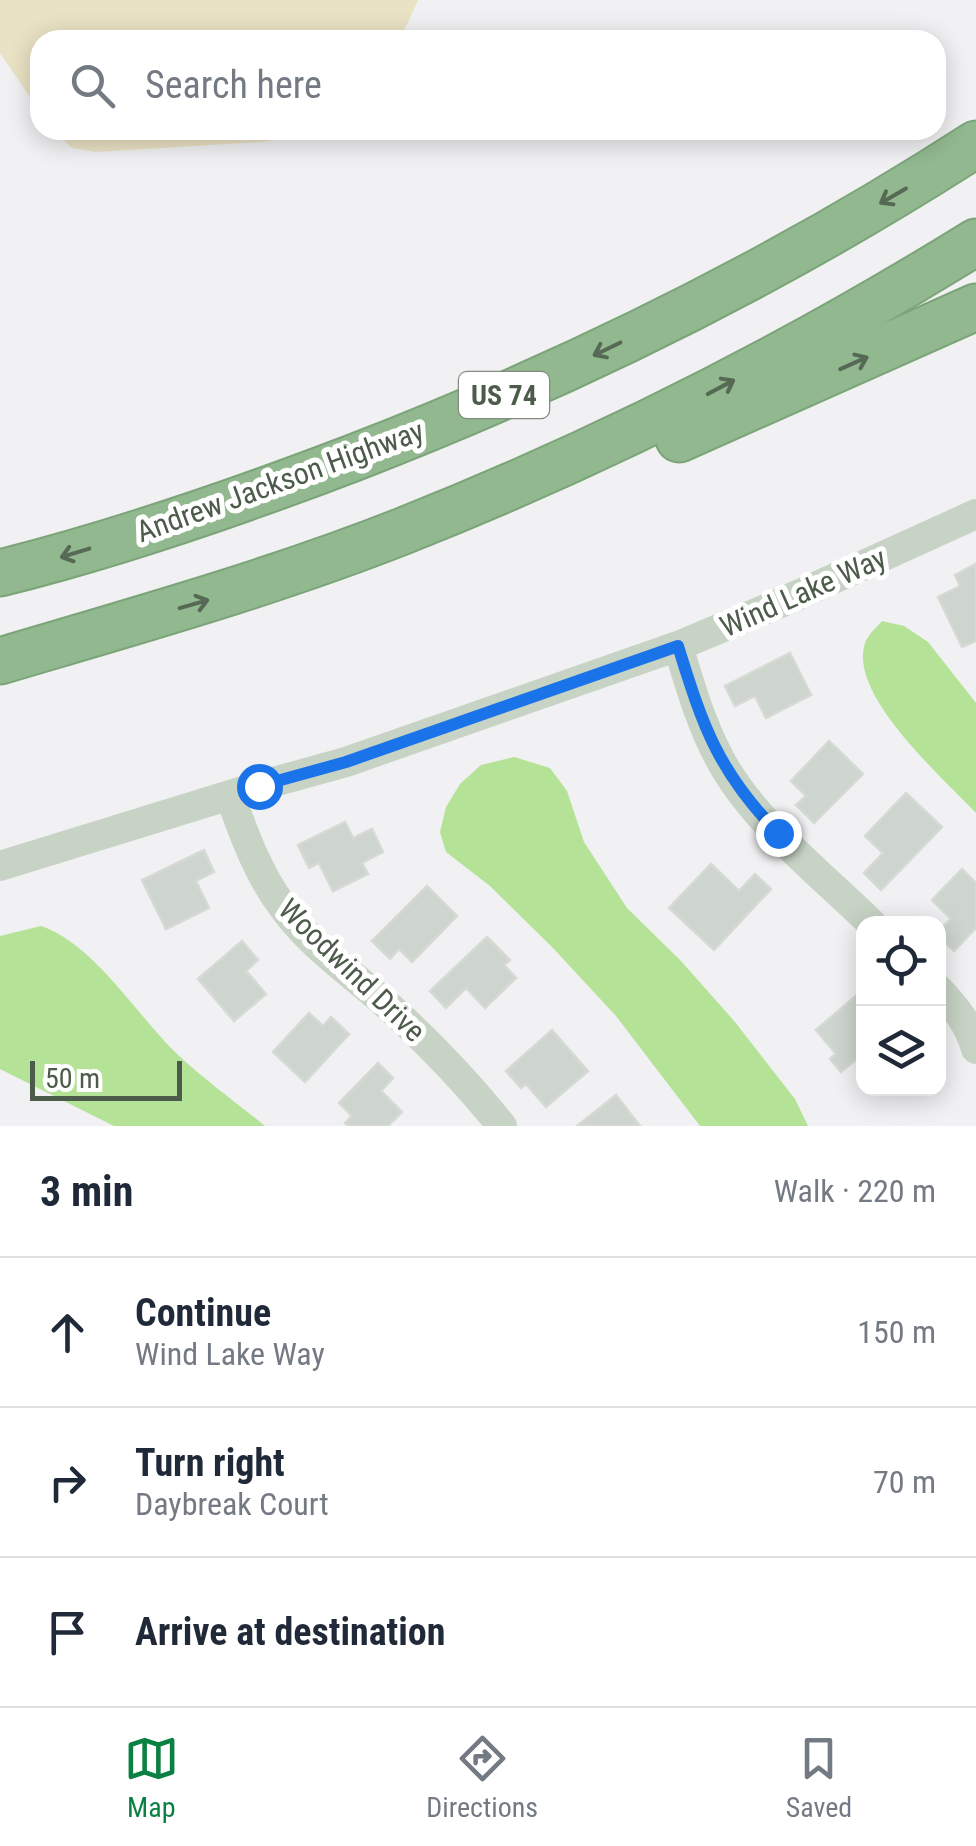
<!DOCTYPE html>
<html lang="en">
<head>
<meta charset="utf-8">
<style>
	:root { --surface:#fff; --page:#f2f2f3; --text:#1f2937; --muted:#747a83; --line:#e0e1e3; --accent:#0b8043 }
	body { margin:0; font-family:"Roboto Condensed",sans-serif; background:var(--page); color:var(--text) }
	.controls { position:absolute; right:30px; bottom:30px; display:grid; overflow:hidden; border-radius:20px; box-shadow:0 5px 25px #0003 }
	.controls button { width:90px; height:90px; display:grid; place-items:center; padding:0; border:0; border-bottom:2px solid var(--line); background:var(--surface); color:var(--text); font:50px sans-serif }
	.scale { position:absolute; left:30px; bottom:25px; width:152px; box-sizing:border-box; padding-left:10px; border:5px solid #4c5b4a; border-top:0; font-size:28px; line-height:35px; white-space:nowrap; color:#4c5b4a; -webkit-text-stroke:8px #fff; paint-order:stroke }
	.stop { position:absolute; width:30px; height:30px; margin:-22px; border:8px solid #1a73e8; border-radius:50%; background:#fff }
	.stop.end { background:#1a73e8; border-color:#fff; box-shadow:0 2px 10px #0008 }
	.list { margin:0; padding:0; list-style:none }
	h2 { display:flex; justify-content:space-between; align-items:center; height:130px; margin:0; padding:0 40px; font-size:42px }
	h2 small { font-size:32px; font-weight:400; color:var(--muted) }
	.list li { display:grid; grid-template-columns:65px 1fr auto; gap:30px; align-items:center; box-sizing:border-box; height:150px; padding:0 40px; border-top:2px solid var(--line) }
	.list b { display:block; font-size:38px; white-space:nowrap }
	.list p { margin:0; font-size:32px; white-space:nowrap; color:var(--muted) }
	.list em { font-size:32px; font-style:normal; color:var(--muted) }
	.icon { flex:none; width:55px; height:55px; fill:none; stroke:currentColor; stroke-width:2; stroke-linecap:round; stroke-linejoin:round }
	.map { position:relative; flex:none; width:976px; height:1126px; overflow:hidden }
	.search { position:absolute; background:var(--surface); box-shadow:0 5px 25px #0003; left:30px; right:30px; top:30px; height:110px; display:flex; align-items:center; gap:25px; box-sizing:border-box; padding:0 35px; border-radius:30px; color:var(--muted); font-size:38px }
	.sheet { height:580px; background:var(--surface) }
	nav { display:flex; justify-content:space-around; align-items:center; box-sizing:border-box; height:140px; border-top:2px solid var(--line); background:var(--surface); font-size:28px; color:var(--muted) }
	nav a { display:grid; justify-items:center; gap:5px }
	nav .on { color:var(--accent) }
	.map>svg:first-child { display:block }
	.green { fill:#eae2c4 }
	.water { fill:#b4e296 }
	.building { fill:#ced4ce; stroke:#d5dad5; stroke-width:2.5 }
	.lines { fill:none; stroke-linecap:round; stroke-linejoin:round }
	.highway-casing { stroke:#7ca479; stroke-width:49 }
	.minor { stroke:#c7d3c5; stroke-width:30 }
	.highway { stroke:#91b88e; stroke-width:45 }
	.oneway { stroke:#566954 }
	.route { stroke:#1a73e8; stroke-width:12 }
	.labels { text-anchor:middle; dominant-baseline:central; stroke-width:10; stroke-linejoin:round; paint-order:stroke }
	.shield { fill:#fff; stroke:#828c80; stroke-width:2.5 }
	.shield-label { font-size:28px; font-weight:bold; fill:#4c5b4a }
	.street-label { font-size:30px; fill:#4c5b4a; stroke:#fff }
</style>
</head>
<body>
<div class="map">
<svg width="976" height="1126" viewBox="0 0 976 1126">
	<rect width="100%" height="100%" fill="#f1f0f2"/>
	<!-- green -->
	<g class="green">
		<polygon points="0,0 418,0 400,40 40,40 40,112 0,53"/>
		<polygon points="52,130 340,130 261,142 95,152 72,148"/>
	</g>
	<!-- water -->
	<g class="water">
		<path d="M882 621 904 626 928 642 976 703V813C942 777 852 698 864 647 866 636 875 629 882 621Z"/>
		<polygon points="514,757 550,768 567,791 584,842 627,908 681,961 735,1022 795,1099 808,1126 700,1126 616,1016 553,948 490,886 446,852 440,832 446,807 460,784 481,765"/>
		<path d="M41 926C94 944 136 1014 175 1052 203 1079 236 1102 265 1126H114L0 1069V936Z"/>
	</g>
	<!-- building -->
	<g class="building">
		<polygon points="976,564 976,641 962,647 938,597 960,586 955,575"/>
		<polygon points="790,653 811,695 766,718 755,696 735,706 725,686"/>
		<polygon points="829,741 863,774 814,823 796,805 806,796 791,781"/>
		<polygon points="906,793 942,827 881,890 864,873 883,853 865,836"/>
		<polygon points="345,822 353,838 372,829 383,852 362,863 368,874 333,891 319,863 309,868 298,845"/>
		<polygon points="204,850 214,872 196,881 209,908 166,929 142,880"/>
		<polygon points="711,864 739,891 755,874 771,889 714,950 669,908"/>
		<polygon points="962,869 976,883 976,928 954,951 938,936 938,932 951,919 932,900"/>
		<polygon points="427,886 457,916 412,962 399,949 390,959 372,941"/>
		<polygon points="487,937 510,960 504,965 516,978 485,1008 466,988 446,1008 430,991"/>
		<polygon points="242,941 258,960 246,971 266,994 234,1021 198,979"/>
		<polygon points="858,994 864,1000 864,1053 841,1072 830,1059 836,1054 816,1030"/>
		<polygon points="309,1013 323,1026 331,1017 349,1034 305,1082 273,1052"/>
		<polygon points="552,1030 588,1071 546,1107 526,1084 521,1088 506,1071"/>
		<polygon points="378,1063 393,1078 381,1091 402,1112 388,1126 349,1126 345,1123 352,1116 339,1103"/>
		<polygon points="616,1095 640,1126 577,1126"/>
	</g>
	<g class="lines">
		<!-- highway casing -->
		<g class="highway-casing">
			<g id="highway">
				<polyline points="679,439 976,307"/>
				<path d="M0 573C120 543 238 502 353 458 570 374 781 270 976 144"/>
				<path d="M0 661C135 621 271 583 403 531 602 452 794 355 976 242"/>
			</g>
		</g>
		<!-- minor -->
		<g class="minor">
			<path d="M678 646C690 685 701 725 721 761 754 822 822 875 872 924"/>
			<path d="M230 796C244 834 258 874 283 907 313 949 359 978 396 1013 434 1048 470 1086 502 1126"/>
			<polyline points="0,866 259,786 346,762 678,646 778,604 976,514"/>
			<path d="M938 989C956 1008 969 1024 976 1049"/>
		</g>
		<!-- highway -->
		<use href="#highway" class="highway"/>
	</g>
	<!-- one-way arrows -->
	<defs><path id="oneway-shaft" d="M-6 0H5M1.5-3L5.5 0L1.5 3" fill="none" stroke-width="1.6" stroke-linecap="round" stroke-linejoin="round" transform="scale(2.5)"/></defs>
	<g class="oneway">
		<use href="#oneway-shaft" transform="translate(893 196) rotate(150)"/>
		<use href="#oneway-shaft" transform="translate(607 349) rotate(154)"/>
		<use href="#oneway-shaft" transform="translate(854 363) rotate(-24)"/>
		<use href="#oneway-shaft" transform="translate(721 387) rotate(-28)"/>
		<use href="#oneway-shaft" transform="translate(75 553) rotate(163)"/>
		<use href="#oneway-shaft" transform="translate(194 604) rotate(-16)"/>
	</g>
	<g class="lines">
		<!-- route -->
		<path class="route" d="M259 786 346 762 678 646C703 727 718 771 778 833"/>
	</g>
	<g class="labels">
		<!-- shield labels -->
		<rect class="shield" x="459" y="372" width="90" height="46" rx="8"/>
		<g class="shield-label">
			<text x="504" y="395">US 74</text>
		</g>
		<!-- street labels -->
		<g class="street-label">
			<text transform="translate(280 481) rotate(-20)">Andrew Jackson Highway</text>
			<text transform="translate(803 592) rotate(-24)">Wind Lake Way</text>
			<text transform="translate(352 970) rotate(44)">Woodwind Drive</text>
		</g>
	</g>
</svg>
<div class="controls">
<button><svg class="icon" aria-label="locate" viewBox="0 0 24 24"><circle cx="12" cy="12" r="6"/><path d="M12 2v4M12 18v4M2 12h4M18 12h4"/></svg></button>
<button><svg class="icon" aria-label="layers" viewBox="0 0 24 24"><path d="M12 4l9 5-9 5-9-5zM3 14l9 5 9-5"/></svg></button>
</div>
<div class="scale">50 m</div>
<div class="stop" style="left:259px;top:786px"></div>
<div class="stop end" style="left:778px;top:833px"></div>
<div class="search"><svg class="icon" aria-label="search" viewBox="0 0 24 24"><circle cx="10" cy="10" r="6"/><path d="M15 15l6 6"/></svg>Search here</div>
</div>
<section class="sheet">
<h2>3 min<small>Walk · 220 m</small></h2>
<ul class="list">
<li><svg class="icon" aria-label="ahead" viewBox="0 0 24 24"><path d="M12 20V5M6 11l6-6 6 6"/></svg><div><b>Continue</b><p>Wind Lake Way</p></div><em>150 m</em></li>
<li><svg class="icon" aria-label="right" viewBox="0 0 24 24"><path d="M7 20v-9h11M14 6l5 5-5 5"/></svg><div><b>Turn right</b><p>Daybreak Court</p></div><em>70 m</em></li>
<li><svg class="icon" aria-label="arrive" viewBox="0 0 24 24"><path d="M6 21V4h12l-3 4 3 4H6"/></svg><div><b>Arrive at destination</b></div></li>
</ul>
</section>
<nav>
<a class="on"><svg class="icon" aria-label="map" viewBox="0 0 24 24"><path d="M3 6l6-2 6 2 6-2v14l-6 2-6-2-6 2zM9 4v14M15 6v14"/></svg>Map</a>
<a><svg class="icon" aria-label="directions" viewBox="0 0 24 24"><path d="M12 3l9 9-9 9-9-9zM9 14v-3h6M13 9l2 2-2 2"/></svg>Directions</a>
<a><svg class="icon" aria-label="saved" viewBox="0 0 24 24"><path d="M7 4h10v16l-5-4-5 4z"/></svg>Saved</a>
</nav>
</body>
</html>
